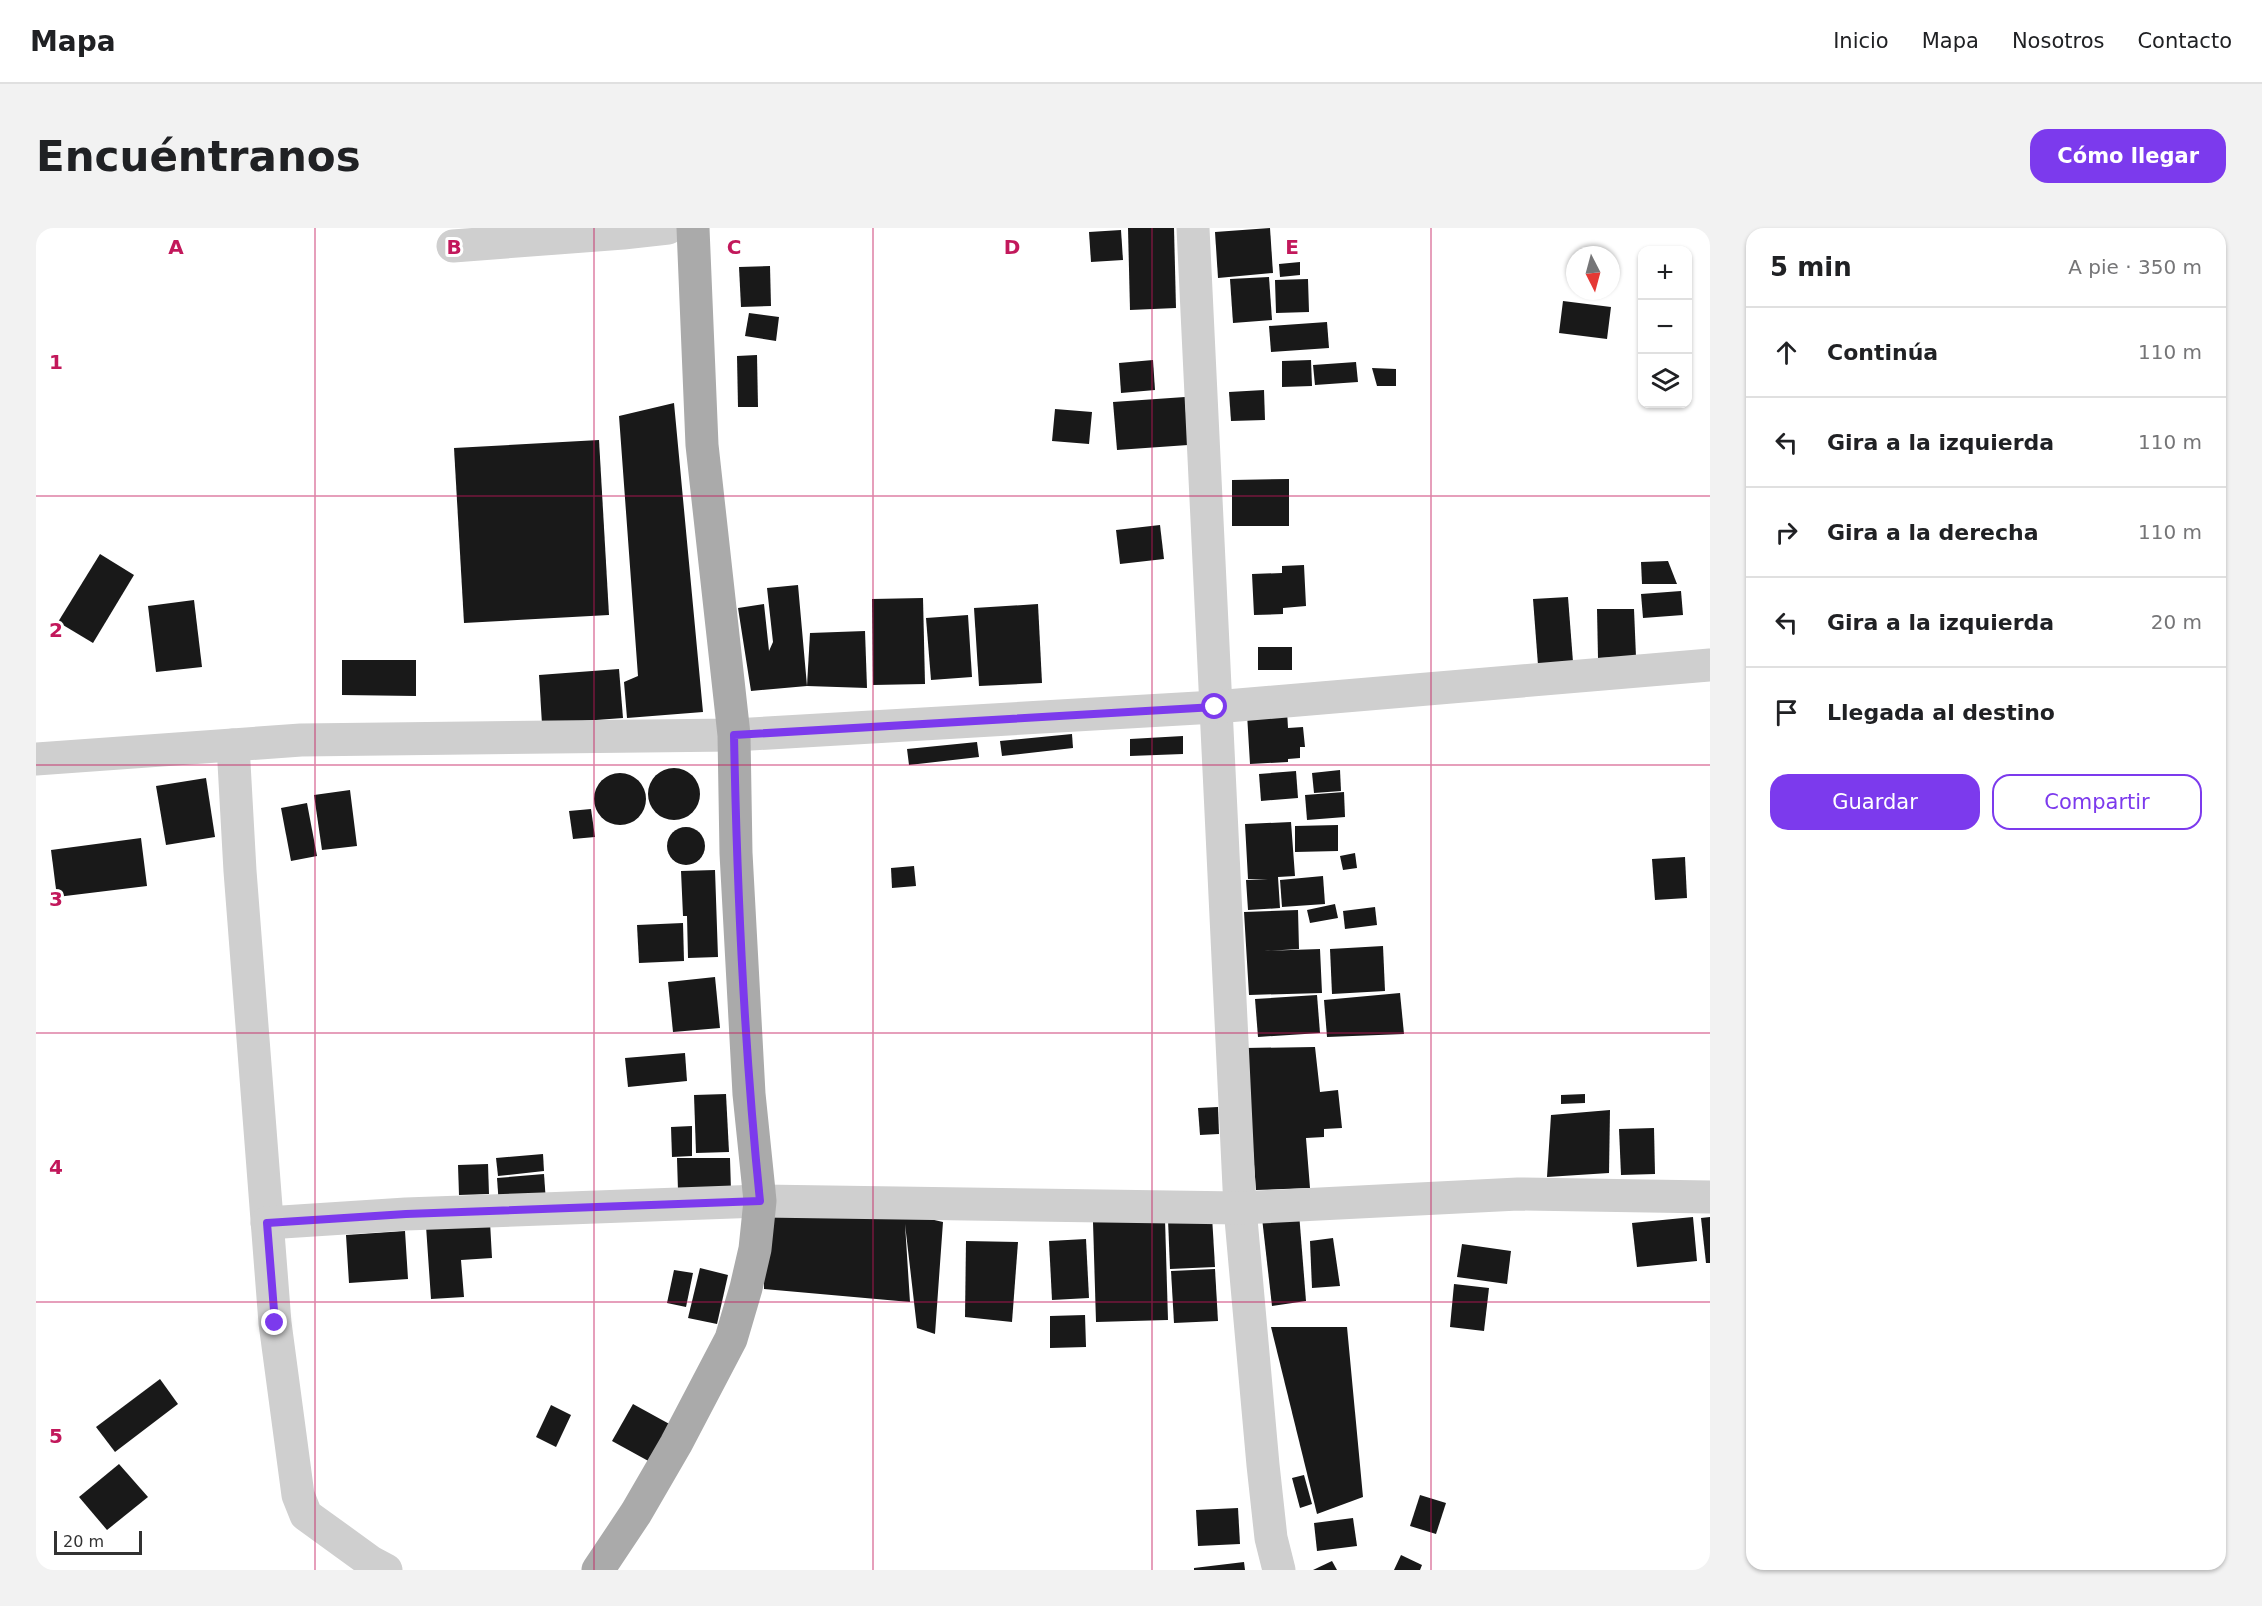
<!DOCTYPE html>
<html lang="es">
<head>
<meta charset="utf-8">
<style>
	:root { --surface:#fff; --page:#f2f2f2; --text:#202124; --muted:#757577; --line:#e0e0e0; --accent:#7c3aed }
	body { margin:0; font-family:"DejaVu Sans",sans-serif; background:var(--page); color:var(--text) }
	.controls { position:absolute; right:18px; top:18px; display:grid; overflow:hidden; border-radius:12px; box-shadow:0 2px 4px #0004 }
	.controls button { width:54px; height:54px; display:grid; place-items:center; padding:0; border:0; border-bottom:2px solid var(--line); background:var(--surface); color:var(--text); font:30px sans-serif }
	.compass { position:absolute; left:1530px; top:18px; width:54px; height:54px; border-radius:50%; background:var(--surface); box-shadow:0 2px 4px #0004; rotate:174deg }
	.scale { position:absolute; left:18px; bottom:15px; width:88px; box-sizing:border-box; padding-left:6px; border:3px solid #323232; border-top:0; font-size:16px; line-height:21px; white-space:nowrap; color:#323232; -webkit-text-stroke:4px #fff; paint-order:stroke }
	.stop { position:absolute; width:18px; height:18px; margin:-14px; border:4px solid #7c3aed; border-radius:50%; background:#fff }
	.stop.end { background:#7c3aed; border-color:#fff; box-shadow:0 2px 6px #0008 }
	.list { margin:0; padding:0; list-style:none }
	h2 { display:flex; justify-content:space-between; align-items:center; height:78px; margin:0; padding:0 24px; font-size:26px }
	h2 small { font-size:20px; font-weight:400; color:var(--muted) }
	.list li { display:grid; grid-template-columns:39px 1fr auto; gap:18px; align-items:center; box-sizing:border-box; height:90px; padding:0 24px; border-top:2px solid var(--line) }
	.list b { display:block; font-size:22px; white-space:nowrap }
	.list em { font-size:20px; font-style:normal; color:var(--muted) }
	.actions { display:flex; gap:12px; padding:18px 24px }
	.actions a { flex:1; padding:14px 0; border:2px solid var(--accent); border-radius:18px; text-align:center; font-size:21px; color:var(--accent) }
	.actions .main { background:var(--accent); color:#fff }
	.icon { flex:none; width:33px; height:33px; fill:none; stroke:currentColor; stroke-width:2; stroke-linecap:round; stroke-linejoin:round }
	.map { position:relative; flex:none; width:1674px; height:1342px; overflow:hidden; border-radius:18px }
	header { display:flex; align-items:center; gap:36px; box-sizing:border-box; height:84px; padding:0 30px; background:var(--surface); border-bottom:2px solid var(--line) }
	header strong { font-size:28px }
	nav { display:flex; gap:33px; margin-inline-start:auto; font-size:21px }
	.intro { display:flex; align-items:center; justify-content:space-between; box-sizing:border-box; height:144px; padding:0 36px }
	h1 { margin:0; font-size:42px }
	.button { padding:15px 27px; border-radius:18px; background:var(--accent); color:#fff; font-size:21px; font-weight:700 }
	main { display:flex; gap:36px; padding:0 36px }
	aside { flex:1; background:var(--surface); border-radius:18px; box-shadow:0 2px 4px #0004 }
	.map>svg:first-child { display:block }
	.building { fill:#191919 }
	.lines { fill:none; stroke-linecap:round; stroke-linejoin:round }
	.minor { stroke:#cfcfcf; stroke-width:33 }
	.major { stroke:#aaa; stroke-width:33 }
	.route { stroke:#7c3aed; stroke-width:8 }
	.grid { fill:none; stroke:#c2185b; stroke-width:1.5; stroke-opacity:0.55 }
	.grid-label { font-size:20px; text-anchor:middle; font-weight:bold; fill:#c2185b; stroke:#fff; stroke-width:6; stroke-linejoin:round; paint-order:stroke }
</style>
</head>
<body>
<header>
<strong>Mapa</strong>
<nav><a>Inicio</a><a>Mapa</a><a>Nosotros</a><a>Contacto</a></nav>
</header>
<div class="intro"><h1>Encuéntranos</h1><a class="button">Cómo llegar</a></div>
<main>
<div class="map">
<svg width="1674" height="1342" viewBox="0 0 1674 1342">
	<rect width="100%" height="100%" fill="#fff"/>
	<!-- building -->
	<g class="building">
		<polygon points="1092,0 1138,0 1140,80 1094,82"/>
		<polygon points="1234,0 1237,45 1182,50 1179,4"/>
		<polygon points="1085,2 1087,32 1055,34 1053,4"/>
		<polygon points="1264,34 1264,47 1244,49 1243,36"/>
		<polygon points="734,38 735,78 705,79 703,39"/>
		<polygon points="1233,49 1236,92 1197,95 1194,51"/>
		<polygon points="1272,51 1273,84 1240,85 1239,52"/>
		<polygon points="1527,73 1575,79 1571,111 1523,105"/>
		<polygon points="713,85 743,89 740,113 709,108"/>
		<polygon points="1291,94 1293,120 1235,124 1233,98"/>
		<polygon points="721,127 722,179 702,179 701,128"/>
		<polygon points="1117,132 1119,162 1085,165 1083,135"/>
		<polygon points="1275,132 1276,158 1246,159 1246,133"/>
		<polygon points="1320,134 1322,154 1279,157 1277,137"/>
		<polygon points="1336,140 1360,141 1360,158 1341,158"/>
		<polygon points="1228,162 1229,192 1195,193 1193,164"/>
		<polygon points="1149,169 1152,217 1081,222 1077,174"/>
		<polygon points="638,175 667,484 591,490 588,454 602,448 583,188"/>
		<polygon points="1019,181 1056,184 1053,216 1016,213"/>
		<polygon points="563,212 573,387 428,395 418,220"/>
		<polygon points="1253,251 1253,298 1196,298 1196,252"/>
		<polygon points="1124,297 1128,331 1084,336 1080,302"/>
		<polygon points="64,326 98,347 57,415 22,394"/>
		<polygon points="1632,333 1641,356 1606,356 1605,334"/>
		<polygon points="1268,337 1270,378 1247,380 1247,386 1218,387 1216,346 1246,345 1246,338"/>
		<polygon points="762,357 771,458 715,463 702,380 728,376 733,423 737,414 731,360"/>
		<polygon points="1645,363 1647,387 1607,390 1605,366"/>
		<polygon points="1532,369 1537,434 1502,437 1497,371"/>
		<polygon points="887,370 889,456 837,457 836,371"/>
		<polygon points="158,372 166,439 120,444 112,378"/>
		<polygon points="1002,376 1006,455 943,458 938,380"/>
		<polygon points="1561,381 1598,381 1600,429 1562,430"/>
		<polygon points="932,387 936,449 895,452 890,390"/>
		<polygon points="829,403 831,460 771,458 774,405"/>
		<rect x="1222" y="419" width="34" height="23"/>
		<polygon points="306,432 380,432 380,468 306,467"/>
		<polygon points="583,441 587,490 506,496 503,447"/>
		<polygon points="1251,483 1252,500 1267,499 1269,519 1264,519 1264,530 1252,531 1252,534 1214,536 1211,486"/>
		<polygon points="1036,506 1037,520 966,528 964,513"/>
		<polygon points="1147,508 1147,526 1094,528 1094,511"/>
		<polygon points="941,514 943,529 873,537 871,521"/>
		<circle cx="638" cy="566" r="26"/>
		<polygon points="1304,542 1305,563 1278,565 1276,545"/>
		<polygon points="1260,543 1262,570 1225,573 1223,546"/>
		<circle cx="584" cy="571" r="26"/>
		<polygon points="170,550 179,609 130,617 120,558"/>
		<polygon points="314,562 321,618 286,622 278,567"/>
		<polygon points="1308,564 1309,589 1271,592 1269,567"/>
		<polygon points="271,575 281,628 255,633 245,580"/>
		<polygon points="555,581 559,609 537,611 533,583"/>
		<polygon points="1255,594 1259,648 1242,649 1244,680 1212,682 1210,652 1232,651 1212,651 1209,596"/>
		<polygon points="1302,597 1302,623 1259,624 1259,598"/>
		<circle cx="650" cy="618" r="19"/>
		<polygon points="105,610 111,658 21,669 15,622"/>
		<polygon points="1319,625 1321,640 1307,642 1304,628"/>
		<polygon points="1649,629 1651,670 1619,672 1616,631"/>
		<polygon points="878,638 880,658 856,660 855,640"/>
		<polygon points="679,642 682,729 652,730 651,688 647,688 645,643"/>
		<polygon points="1287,648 1289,676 1246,679 1244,652"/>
		<polygon points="1299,676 1302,690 1274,695 1271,682"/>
		<polygon points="1339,679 1341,697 1309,701 1307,683"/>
		<polygon points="1262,682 1263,721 1228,723 1284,721 1286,765 1213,767 1208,684"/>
		<polygon points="647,695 648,733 603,735 601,697"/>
		<polygon points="1347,718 1349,763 1296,766 1294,721"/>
		<polygon points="679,749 684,800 637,804 632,754"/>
		<polygon points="1364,765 1368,806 1291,809 1288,772"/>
		<polygon points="1281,767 1284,805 1222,809 1219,771"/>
		<polygon points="1279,819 1284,864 1302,862 1306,900 1288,901 1288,909 1270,910 1274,960 1220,962 1209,820"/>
		<polygon points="649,825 651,853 592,859 589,830"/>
		<polygon points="690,866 693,924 660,925 658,867"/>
		<polygon points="1549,866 1549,875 1525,876 1525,867"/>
		<polygon points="1182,879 1183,906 1164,907 1162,880"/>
		<polygon points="1574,882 1573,945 1511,949 1515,887"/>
		<polygon points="656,898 656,928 636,929 635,899"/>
		<polygon points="1618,900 1619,946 1585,947 1583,901"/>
		<polygon points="507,926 508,943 462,948 460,930"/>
		<polygon points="641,930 694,930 695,963 642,963"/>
		<polygon points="452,936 453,966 423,967 422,937"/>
		<polygon points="508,946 510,974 463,978 461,950"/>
		<polygon points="728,984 868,985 907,994 899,1106 881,1100 869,996 874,1074 728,1061"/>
		<polygon points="1263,985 1270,1073 1236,1078 1226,990"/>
		<polygon points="1176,988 1179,1039 1134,1041 1132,991"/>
		<polygon points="1657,989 1661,1033 1601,1039 1596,995"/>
		<polygon points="1674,989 1674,1035 1670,1035 1665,990"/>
		<polygon points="1129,991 1132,1092 1060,1094 1057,994"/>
		<polygon points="454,994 456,1030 425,1032 428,1069 395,1071 390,998"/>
		<polygon points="369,1003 372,1051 313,1055 310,1007"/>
		<polygon points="1297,1010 1304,1058 1276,1060 1274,1013"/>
		<polygon points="1050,1011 1053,1070 1016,1072 1013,1013"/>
		<polygon points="930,1013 982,1014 976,1094 929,1089"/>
		<polygon points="1426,1016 1475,1023 1471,1056 1421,1049"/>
		<polygon points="664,1040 692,1047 681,1096 652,1090"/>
		<polygon points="1179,1041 1182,1093 1138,1095 1135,1043"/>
		<polygon points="638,1042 657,1045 650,1079 631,1075"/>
		<polygon points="1418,1056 1453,1060 1448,1103 1414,1099"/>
		<polygon points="1049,1087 1050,1119 1014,1120 1014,1088"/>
		<polygon points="1235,1099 1311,1099 1327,1269 1281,1286"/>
		<polygon points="124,1151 142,1176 79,1224 60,1199"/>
		<polygon points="597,1176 637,1198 616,1235 576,1213"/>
		<polygon points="515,1177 535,1187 520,1219 500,1209"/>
		<polygon points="83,1236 112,1269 71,1302 43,1269"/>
		<polygon points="1268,1247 1276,1276 1264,1280 1256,1250"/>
		<polygon points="1384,1267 1410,1275 1400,1306 1374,1298"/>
		<polygon points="1202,1280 1204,1316 1162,1318 1160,1282"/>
		<polygon points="1317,1290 1321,1318 1281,1323 1278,1295"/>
		<polygon points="1365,1327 1386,1337 1384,1342 1358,1342"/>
		<polygon points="1296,1333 1301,1342 1277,1342"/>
		<polygon points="1208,1334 1209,1342 1158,1342 1158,1340"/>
	</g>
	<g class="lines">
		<!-- minor -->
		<g class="minor">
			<polyline points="1157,0 1204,980 1227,1237 1235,1310 1243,1342"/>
			<polyline points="417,18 587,5 632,0"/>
			<polyline points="197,517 204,643 239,1095 262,1267 270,1287 335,1334 350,1342"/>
			<polyline points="0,531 265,512 698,507 1179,479 1674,437"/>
			<polyline points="231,995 370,986 724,973 1204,980 1482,966 1674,969"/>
		</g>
		<!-- major -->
		<polyline class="major" points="562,1342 600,1285 640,1216 695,1111 710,1060 719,1021 724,973 713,866 708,773 700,625 698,507 666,217 657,0"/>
	</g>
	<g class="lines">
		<!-- route -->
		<path class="route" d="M239 1095 231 995 370 986 724 973C708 818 701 663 698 507L1179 479"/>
	</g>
	<!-- grid -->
	<path class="grid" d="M279 0V1342M558 0V1342M837 0V1342M1116 0V1342M1395 0V1342M0 268H1674M0 537H1674M0 805H1674M0 1074H1674"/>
	<g class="grid-label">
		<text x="140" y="26">A</text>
		<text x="418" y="26">B</text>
		<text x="698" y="26">C</text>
		<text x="976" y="26">D</text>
		<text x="1256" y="26">E</text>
		<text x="20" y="141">1</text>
		<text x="20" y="409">2</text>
		<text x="20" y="678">3</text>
		<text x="20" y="946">4</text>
		<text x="20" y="1215">5</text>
	</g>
</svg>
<div class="controls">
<button>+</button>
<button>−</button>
<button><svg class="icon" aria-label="layers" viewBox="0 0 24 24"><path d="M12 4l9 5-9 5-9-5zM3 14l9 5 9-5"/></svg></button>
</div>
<svg class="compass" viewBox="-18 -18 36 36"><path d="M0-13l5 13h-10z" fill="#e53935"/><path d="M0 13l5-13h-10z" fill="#757577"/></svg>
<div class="scale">20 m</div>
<div class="stop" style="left:1179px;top:479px"></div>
<div class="stop end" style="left:239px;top:1095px"></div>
</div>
<aside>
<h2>5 min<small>A pie · 350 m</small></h2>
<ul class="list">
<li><svg class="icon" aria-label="ahead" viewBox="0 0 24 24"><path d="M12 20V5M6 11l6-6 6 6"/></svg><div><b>Continúa</b></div><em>110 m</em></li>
<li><svg class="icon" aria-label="left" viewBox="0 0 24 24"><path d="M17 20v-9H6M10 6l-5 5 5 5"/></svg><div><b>Gira a la izquierda</b></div><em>110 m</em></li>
<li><svg class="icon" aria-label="right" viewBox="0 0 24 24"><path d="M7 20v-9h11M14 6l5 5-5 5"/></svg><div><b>Gira a la derecha</b></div><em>110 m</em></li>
<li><svg class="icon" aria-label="left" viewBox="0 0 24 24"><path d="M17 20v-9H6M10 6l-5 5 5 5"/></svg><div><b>Gira a la izquierda</b></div><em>20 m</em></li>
<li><svg class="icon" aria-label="arrive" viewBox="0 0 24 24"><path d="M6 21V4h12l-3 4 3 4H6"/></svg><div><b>Llegada al destino</b></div></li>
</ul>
<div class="actions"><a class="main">Guardar</a><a>Compartir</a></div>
</aside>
</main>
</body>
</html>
